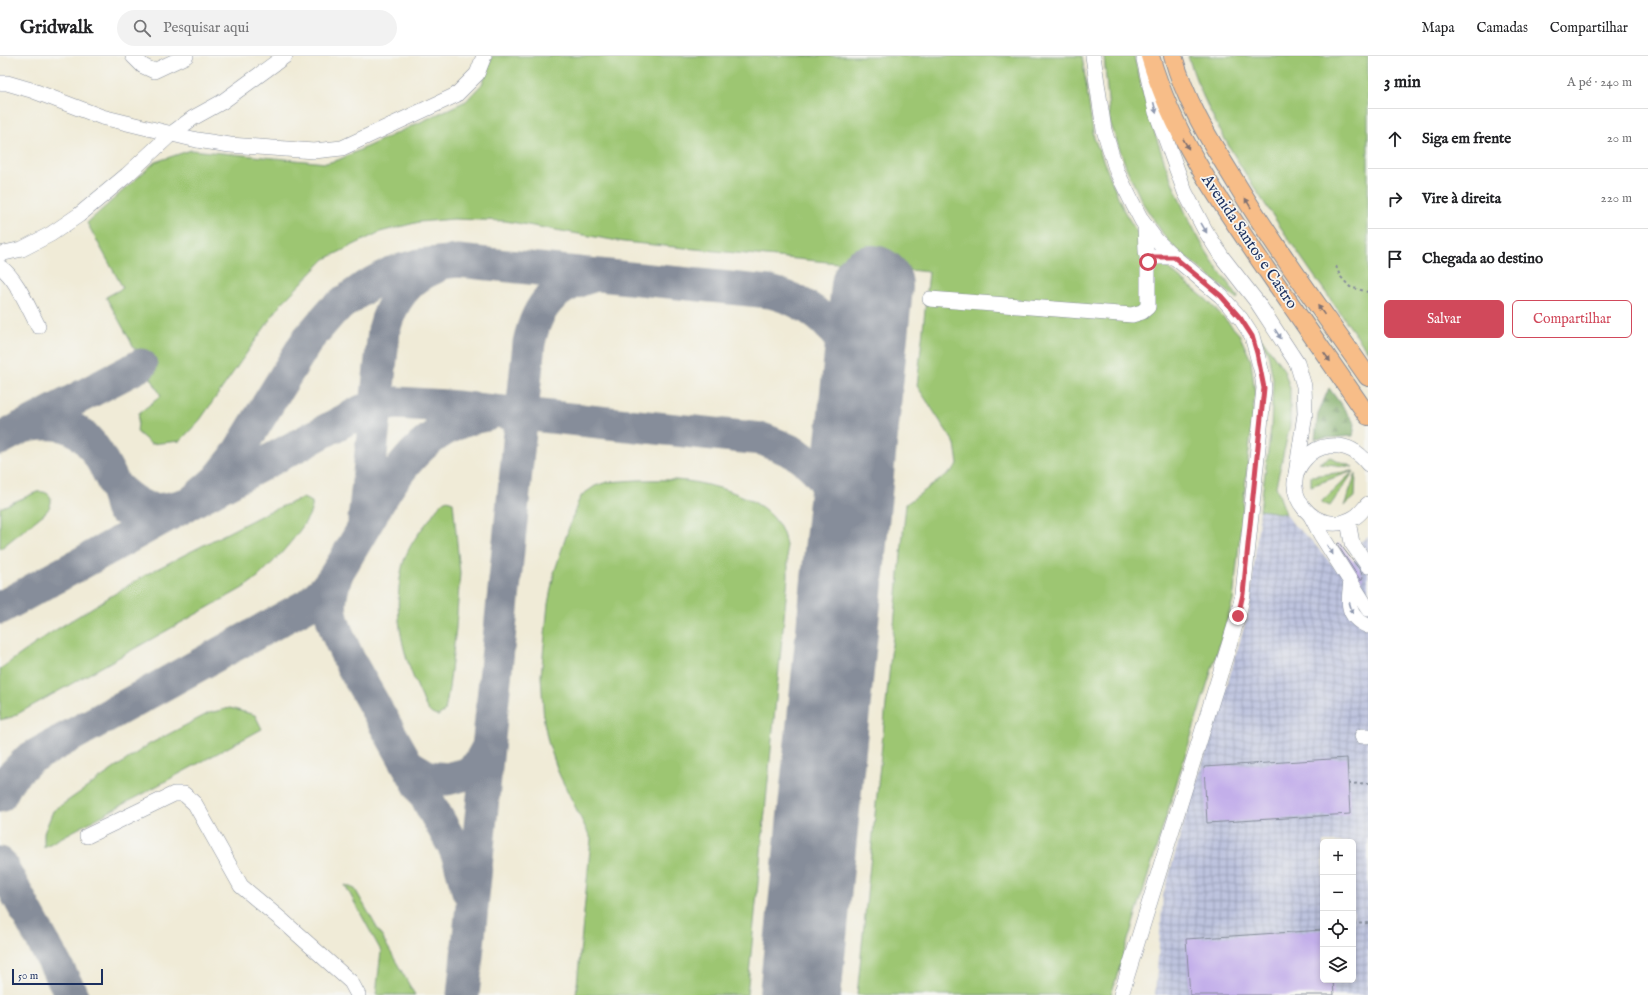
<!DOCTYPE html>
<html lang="pt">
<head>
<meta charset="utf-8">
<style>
	:root { --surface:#fff; --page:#f2f2f2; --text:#202124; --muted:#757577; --line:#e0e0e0; --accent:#d1495b }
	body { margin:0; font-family:"IM FELL English",serif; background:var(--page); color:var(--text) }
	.controls { position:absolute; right:12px; bottom:12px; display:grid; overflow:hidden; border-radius:6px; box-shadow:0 2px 6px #0003 }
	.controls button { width:36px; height:36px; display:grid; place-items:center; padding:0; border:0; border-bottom:1px solid var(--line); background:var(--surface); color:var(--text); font:20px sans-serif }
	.scale { position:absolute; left:12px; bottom:10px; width:91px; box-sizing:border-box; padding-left:4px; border:2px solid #1b2f5e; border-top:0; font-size:11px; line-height:14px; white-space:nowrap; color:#1b2f5e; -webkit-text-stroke:3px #f6f6f2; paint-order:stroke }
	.stop { position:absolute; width:12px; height:12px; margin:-9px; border:3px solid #d1495b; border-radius:50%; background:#fff }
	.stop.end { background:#d1495b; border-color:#fff; box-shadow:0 1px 4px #0008 }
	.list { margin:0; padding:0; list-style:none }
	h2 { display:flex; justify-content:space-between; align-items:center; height:52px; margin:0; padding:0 16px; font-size:17px }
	h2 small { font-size:13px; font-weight:400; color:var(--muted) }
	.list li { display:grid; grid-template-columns:26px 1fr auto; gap:12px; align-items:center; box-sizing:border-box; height:60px; padding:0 16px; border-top:1px solid var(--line) }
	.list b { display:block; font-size:15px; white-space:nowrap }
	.list em { font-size:13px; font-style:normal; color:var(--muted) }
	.actions { display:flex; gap:8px; padding:12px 16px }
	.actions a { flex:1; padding:9px 0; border:1px solid var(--accent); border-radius:6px; text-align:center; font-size:14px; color:var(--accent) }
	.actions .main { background:var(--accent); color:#fff }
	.icon { flex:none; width:22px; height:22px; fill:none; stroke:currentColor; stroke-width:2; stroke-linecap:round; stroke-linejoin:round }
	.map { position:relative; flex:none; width:1368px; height:939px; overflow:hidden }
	header { display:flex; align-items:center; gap:24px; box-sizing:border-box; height:56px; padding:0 20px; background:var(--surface); border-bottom:1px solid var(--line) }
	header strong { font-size:19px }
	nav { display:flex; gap:22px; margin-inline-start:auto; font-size:14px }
	.search { width:280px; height:36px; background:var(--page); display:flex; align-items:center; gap:10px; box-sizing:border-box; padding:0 14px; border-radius:22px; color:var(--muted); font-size:15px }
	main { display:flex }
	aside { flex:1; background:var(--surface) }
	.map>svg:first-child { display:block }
	.industrial { fill:url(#industrial-grid); fill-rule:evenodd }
	.green { fill:#9dc672; stroke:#5c7a68 }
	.forest { fill:url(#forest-firs); stroke:#4c6d61 }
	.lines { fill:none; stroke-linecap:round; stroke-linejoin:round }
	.taxiway { stroke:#868d9a; stroke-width:33 }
	.runway { stroke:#868d9a; stroke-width:82 }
	.building { fill:#c3afea }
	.minor-casing { stroke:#868d9a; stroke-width:16 }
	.major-casing { stroke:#868d9a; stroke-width:20 }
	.path { stroke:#868d9a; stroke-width:2; stroke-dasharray:3 3; stroke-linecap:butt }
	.minor { stroke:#fff; stroke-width:15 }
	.major { stroke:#f7bd88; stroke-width:18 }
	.oneway { fill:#8d97ae }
	.oneway2 { fill:#7e6f71 }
	.route { stroke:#d1495b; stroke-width:5 }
	.labels { text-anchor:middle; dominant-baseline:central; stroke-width:3.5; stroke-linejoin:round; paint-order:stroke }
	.street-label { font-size:16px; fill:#1b2f5e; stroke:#f6f6f2 }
</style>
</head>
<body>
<header>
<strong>Gridwalk</strong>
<div class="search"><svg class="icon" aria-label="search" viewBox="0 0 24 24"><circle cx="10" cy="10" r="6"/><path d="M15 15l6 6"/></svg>Pesquisar aqui</div>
<nav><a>Mapa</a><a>Camadas</a><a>Compartilhar</a></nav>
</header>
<main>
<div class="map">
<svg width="1368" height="939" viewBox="0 0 1368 939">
	<defs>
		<pattern id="industrial-grid" width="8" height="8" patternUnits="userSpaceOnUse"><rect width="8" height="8" fill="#bdc3de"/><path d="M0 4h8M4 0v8" fill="none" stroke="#999fb7"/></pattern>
		<pattern id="forest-firs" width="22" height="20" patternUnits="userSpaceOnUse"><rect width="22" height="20" fill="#7eab64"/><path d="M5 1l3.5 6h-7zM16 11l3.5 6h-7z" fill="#668c56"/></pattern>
	</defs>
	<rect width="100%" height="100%" fill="#f6f6f2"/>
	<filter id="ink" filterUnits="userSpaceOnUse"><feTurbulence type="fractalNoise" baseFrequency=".025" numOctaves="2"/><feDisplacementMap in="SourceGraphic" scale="8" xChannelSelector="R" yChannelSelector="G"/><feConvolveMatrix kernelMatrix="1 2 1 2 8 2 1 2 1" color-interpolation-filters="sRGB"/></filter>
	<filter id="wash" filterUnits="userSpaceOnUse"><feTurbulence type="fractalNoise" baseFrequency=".012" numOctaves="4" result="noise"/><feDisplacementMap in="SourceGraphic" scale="16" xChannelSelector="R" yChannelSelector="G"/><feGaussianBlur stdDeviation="0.9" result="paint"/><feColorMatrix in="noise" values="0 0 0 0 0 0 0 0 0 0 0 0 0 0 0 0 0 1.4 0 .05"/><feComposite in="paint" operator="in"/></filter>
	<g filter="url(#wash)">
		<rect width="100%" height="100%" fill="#f0ebd7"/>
		<!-- industrial -->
		<path class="industrial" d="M1260 454 1286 458 1294 469 1311 484 1338 515 1368 496 1360 486 1368 481V939H1155L1163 839 1190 746 1216 665 1249 554ZM1323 786H1353V924H1323Z"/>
		<!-- green -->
		<g class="green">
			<polygon points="492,0 1082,0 1094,82 1124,155 1135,173 1164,209 1207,244 1239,278 1251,304 1255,338 1233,545 1111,939 857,939 906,448 952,415 958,408 955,388 917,330 929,216 624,186 505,165 454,163 419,166 380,176 325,203 281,248 200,364 180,385 151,388 137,376 139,357 161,340 106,241 123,232 87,167 155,106 191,94 326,107 338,104 466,45 482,28"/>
			<path d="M1104 0H1134C1150 65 1168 129 1202 188 1212 206 1226 224 1238 241L1237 243 1169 187 1142 146 1126 111 1110 66Z"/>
			<path d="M1188 0H1368V296C1333 247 1298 198 1265 148 1235 102 1204 53 1188 0Z"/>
			<polygon points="1257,276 1284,314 1290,332 1290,369 1276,430 1286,458 1260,454 1271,373 1273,323 1268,297"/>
			<polygon points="1330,401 1353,411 1319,407"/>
			<polygon points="1353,415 1311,430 1311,420"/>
			<polygon points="1354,415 1330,450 1321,446"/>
			<polygon points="1356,417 1355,441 1344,450"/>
			<path d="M638 424C654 424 671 423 687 425 719 430 766 442 781 473 788 488 788 506 788 521L747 939H576L591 783 559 718 548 686 544 666 541 620 548 548 554 517 569 471 578 446 582 439 595 430 607 426Z"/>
			<path d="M37 436C53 434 55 447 45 457L0 493V452Z"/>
			<path d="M303 442 312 446C316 461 277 503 265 514 259 521 251 526 243 532L12 661 0 664V613L49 578 147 518 268 456Z"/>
			<path d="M447 444 453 446 460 517 456 572 449 632 445 655 438 660C428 659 425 649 422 641 403 602 393 560 401 517 404 496 416 480 429 464 434 457 439 447 447 444Z"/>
			<polygon points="230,652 255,659 262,673 44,791 44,777 53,755 148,689 209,657"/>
			<polygon points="345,829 355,833 415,939 376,939 381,895"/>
		</g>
		<!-- forest -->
		<polygon class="forest" points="1329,332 1355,368 1353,380 1315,383 1318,357"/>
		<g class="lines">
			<!-- taxiway -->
			<g class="taxiway">
				<path d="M22 371C67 361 85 372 106 412 113 425 119 437 121 452"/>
				<polyline points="0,383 141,309"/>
				<path d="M115 430C142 456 156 459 192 446L362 355 376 350 397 347 446 350 762 383C772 387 783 391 793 396 832 417 843 457 845 498"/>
				<path d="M364 464 384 274C391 246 407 223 434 212"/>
				<path d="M338 515C322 555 334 570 350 606L454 791 459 803 468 835"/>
				<path d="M0 552 192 446 217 424 234 403 308 283 332 255 365 231 391 217 420 209 458 205 770 236C823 249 855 288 860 341"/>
				<polyline points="408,709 428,721 447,723 467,718 478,709 488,691"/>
				<path d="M0 740 9 723 29 703 309 548C314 543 320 538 325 533 334 522 343 508 350 495 386 437 411 371 487 359"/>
				<polyline points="0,807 72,939"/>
				<path d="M463 939 529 287C538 245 556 230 596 219"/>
			</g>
			<!-- runway -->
			<polyline class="runway" points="800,939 872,230"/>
		</g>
		<g id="blocks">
			<!-- building -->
			<g class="building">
				<polygon points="1339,487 1360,514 1363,521 1361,525 1337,488"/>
				<polygon points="1347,702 1350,758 1207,767 1204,711"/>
				<polygon points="1323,874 1323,924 1333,924 1334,939 1190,939 1186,883"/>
			</g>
		</g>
	</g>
	<g filter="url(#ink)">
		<use href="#blocks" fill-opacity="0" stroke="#868d9a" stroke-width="1"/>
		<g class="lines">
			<!-- minor casing -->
			<g class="minor-casing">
				<g id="minor">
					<polyline points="133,0 143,10 154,15 186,0"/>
					<polyline points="1093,0 1104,74 1117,116 1133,148 1142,165 1156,184 1174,201 1221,240 1241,263 1252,280 1262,317 1264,332 1243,538 1238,560 1121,939"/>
					<polyline points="1144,3 1156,56 1185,136 1205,174 1222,201 1257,246 1297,307 1304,330 1305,358 1296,418"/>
					<polyline points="0,27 7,27 31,34 102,61 197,84 230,89 314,95 342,92 456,39 477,18 484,0"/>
					<polyline points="1145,169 1146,195 1148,207"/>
					<polyline points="0,198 22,193 51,178 79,159 127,119 171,78 193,62 222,46 285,0"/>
					<path d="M0 211C16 221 29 253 38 270"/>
					<polyline points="930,243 1132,259 1142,256 1148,251 1148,207 1153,201 1174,201"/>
					<path d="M1368 408C1358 395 1346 388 1329 390 1320 391 1312 395 1306 402 1274 434 1317 485 1355 461 1360 458 1364 452 1368 448"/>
					<polyline points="1311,460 1321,479 1368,553"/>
					<polyline points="1348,465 1352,487 1368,510"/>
					<path d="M1351 526C1348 546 1346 561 1368 570"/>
					<polyline points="1362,680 1368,680"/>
					<polyline points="87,780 174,738 184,738 195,748 241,830 284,866 351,926 358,939"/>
				</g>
			</g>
			<!-- major casing -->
			<g class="major-casing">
				<g id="major">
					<path d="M1150 0C1173 79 1220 146 1266 213 1300 262 1334 311 1368 360"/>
					<path d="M1173 0C1185 43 1207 80 1230 117 1272 188 1321 253 1368 321"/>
				</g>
			</g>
			<!-- path -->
			<g class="path">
				<polyline points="1336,210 1340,220 1350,231 1368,236"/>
				<polyline points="1348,728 1368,727"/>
				<polyline points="1353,868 1368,867"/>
			</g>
			<!-- minor -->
			<use href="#minor" class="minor"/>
			<!-- major -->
			<use href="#major" class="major"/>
		</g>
		<!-- one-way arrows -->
		<defs><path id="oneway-solid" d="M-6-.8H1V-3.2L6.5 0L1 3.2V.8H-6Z"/></defs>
		<g class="oneway">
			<use href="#oneway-solid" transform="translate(1155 52) rotate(76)"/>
			<use href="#oneway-solid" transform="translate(1204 172) rotate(60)"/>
			<use href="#oneway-solid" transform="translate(1278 278) rotate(57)"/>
			<use href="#oneway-solid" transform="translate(1330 494) rotate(58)"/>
			<use href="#oneway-solid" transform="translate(1351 552) rotate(73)"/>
		</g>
		<g class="oneway2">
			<use href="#oneway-solid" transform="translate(1186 88) rotate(61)"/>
			<use href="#oneway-solid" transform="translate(1248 147) rotate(-121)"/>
			<use href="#oneway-solid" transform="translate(1321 254) rotate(-125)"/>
			<use href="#oneway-solid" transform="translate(1327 301) rotate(55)"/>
		</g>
	</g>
	<g class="lines" filter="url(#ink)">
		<!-- route -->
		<polyline class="route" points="1148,206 1153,201 1174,201 1221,240 1241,263 1252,280 1257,297 1264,332 1243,538 1238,560"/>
	</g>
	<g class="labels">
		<!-- street labels -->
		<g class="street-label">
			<text transform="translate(1249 186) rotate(56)">Avenida Santos e Castro</text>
		</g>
	</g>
</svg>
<div class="controls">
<button>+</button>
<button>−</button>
<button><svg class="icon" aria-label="locate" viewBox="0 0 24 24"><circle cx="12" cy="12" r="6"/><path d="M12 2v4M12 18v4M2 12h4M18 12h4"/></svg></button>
<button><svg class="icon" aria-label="layers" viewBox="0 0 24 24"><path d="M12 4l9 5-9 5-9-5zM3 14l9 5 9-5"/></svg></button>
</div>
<div class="scale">50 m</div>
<div class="stop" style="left:1148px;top:206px"></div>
<div class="stop end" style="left:1238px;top:560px"></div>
</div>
<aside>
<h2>3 min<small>A pé · 240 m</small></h2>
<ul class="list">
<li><svg class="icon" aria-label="ahead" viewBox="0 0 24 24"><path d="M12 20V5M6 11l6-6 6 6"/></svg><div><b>Siga em frente</b></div><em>20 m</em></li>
<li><svg class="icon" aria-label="right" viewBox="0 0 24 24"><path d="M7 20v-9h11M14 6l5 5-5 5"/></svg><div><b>Vire à direita</b></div><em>220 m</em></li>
<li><svg class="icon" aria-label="arrive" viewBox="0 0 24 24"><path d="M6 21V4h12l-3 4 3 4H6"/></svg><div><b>Chegada ao destino</b></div></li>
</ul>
<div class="actions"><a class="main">Salvar</a><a>Compartilhar</a></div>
</aside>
</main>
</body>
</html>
